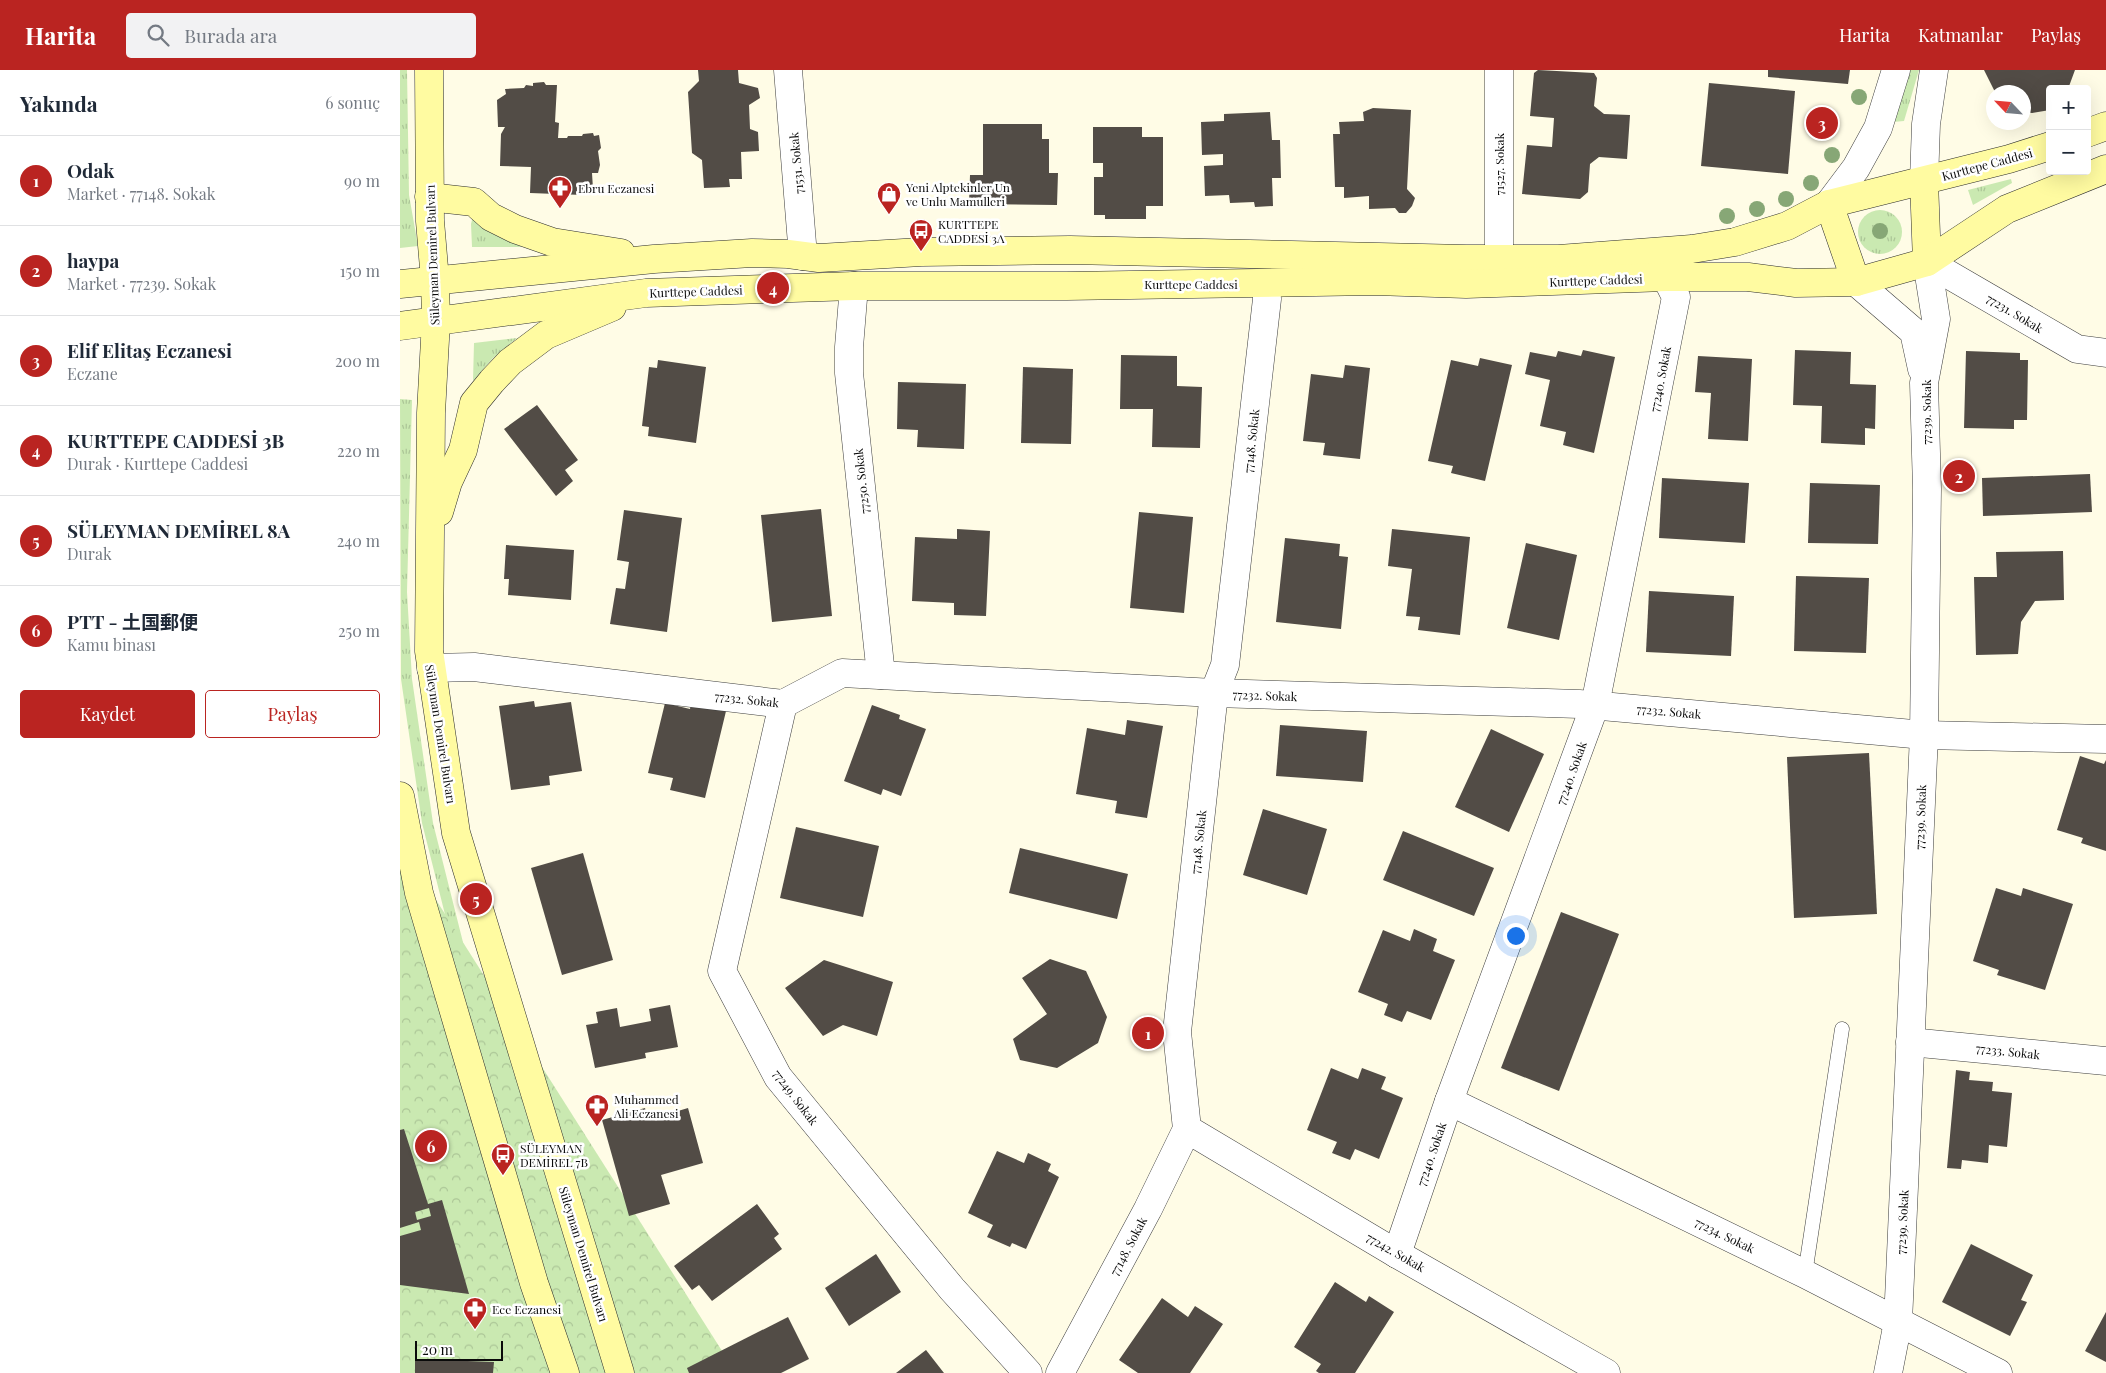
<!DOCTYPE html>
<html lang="tr">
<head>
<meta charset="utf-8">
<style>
	:root { --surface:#fff; --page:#f2f2f3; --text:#1f2937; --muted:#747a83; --line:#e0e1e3; --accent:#ba2421 }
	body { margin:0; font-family:"Playfair Display","Noto Sans SC",serif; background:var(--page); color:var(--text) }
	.controls { position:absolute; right:15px; top:15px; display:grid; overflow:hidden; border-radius:5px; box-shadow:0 5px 20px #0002 }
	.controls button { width:45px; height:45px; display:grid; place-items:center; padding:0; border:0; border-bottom:1px solid var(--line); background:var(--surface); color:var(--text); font:25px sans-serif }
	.compass { position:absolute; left:1586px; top:15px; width:45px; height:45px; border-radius:50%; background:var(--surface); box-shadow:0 5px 20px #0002; rotate:296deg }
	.scale { position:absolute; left:15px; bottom:12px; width:88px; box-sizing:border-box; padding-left:5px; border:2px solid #0a0a0a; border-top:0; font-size:14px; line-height:18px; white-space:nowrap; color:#0a0a0a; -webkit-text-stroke:4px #fff; paint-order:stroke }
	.you { position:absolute; left:1115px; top:865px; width:18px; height:18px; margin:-12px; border:4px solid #fff; border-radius:50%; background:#1a73e8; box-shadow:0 0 0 8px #1a73e833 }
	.badge { display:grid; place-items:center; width:32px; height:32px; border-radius:50%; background:var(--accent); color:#fff; font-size:16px; font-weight:700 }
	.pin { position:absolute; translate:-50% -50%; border:2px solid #fff; box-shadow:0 1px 5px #0006 }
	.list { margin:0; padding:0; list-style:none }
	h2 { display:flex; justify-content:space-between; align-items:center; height:65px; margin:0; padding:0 20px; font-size:21px }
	h2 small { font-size:16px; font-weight:400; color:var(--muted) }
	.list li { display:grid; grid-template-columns:32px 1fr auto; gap:15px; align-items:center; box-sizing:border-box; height:90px; padding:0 20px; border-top:1px solid var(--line) }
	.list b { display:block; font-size:19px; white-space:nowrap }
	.list p { margin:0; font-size:16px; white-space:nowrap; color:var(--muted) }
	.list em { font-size:16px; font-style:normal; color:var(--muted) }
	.actions { display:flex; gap:10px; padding:15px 20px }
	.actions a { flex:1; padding:11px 0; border:1px solid var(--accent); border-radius:5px; text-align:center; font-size:18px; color:var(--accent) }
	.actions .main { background:var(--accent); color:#fff }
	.icon { flex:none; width:28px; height:28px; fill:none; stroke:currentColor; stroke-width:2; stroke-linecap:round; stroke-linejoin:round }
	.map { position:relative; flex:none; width:1706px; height:1303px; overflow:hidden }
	header { display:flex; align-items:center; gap:30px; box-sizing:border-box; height:70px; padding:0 25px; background:var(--accent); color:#fff }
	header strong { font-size:24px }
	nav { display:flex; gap:28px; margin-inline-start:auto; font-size:18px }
	.search { width:350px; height:45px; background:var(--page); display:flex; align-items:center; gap:12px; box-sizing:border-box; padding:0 18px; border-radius:5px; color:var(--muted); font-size:19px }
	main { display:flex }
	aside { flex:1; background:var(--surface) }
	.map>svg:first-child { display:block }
	.grass { fill:url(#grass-tufts) }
	.park { fill:url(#park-crowns) }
	.building { fill:#524c46; fill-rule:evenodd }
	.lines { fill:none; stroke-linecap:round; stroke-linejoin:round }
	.service-casing { stroke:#3d3d3d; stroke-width:15 }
	.minor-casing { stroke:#3d3d3d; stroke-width:29 }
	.tertiary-casing { stroke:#3d3d3d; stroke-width:29 }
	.secondary-casing { stroke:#2c2c2c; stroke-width:29 }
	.service { stroke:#fff; stroke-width:14 }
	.minor { stroke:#fff; stroke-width:28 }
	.tertiary { stroke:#fff; stroke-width:28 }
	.secondary { stroke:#fffba1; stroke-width:28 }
	.tree { fill:#87a776 }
	.labels { text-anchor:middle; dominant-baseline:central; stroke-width:5; stroke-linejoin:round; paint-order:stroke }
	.street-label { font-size:12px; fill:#0a0a0a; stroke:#fff }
	.poi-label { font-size:12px; fill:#0a0a0a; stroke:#fff; text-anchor:start }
</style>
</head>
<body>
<header>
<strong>Harita</strong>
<div class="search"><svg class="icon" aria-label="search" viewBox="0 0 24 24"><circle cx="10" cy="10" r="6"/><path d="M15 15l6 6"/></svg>Burada ara</div>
<nav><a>Harita</a><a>Katmanlar</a><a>Paylaş</a></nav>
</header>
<main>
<aside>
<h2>Yakında<small>6 sonuç</small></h2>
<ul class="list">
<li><span class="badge">1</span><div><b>Odak</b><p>Market · 77148. Sokak</p></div><em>90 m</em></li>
<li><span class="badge">2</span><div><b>haypa</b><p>Market · 77239. Sokak</p></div><em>150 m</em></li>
<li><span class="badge">3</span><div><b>Elif Elitaş Eczanesi</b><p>Eczane</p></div><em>200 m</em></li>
<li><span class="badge">4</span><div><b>KURTTEPE CADDESİ 3B</b><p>Durak · Kurttepe Caddesi</p></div><em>220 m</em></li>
<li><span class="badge">5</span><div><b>SÜLEYMAN DEMİREL 8A</b><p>Durak</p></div><em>240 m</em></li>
<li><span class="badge">6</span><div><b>PTT - 土国郵便</b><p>Kamu binası</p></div><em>250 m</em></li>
</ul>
<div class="actions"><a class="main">Kaydet</a><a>Paylaş</a></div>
</aside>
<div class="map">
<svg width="1706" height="1303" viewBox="0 0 1706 1303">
	<defs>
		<pattern id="grass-tufts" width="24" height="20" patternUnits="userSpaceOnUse" patternTransform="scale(1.25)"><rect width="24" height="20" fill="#cae9b1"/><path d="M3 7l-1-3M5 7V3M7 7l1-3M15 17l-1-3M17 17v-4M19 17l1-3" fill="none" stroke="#acc697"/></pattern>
		<pattern id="park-crowns" width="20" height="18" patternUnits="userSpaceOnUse" patternTransform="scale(1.25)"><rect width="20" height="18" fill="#cae9b1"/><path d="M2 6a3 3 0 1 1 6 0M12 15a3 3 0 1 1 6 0" fill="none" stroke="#acc697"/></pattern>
	</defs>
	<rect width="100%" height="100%" fill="#fffce6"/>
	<!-- grass -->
	<g class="grass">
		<polygon points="0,0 7,0 9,125 18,176 0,178"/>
		<polygon points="1510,0 1519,0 1504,51 1493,52"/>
		<polygon points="1611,109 1612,113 1573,135 1568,120"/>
		<circle cx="1480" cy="162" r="22"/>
		<polygon points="73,146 91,162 122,177 72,177 71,154"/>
		<polygon points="117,268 93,288 73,311 74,273"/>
		<polygon points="0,329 12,330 7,522 12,609 33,753 75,920 64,920 22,753 1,609"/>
	</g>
	<!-- park -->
	<polygon class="park" points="0,773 336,1303 0,1303"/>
	<!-- building -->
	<g class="building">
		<polygon points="298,0 338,0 339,13 358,18 360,28 349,35 350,59 358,62 359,81 341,82 342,109 329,109 330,117 304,118 302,90 292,83 288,22 299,11"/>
		<polygon points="1138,0 1194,3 1197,8 1194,36 1204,44 1230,45 1227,89 1199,87 1190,94 1188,122 1180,129 1122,124 1127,75 1152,77 1154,48 1130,46 1134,3"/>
		<polygon points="1368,0 1450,0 1448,14 1368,7"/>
		<polygon points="1584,0 1675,0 1668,19 1650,19 1650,40 1632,43 1624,42 1624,22 1595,22"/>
		<polygon points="144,12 146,15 157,15 155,52 159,53 158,68 167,68 168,66 182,66 183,64 193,63 194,66 199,65 201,78 198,81 200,95 198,103 192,103 193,119 183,125 130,123 131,97 100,96 101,64 105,57 98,57 97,30 106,24 105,19 124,18 126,15 133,16 133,13"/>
		<polygon points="1309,13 1395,21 1388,104 1301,96"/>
		<polygon points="973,38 1011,40 1007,119 1015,128 1012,136 1006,143 999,143 995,138 969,139 969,126 944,128 944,117 935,117 933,64 940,64 939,52 964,51 963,42"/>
		<polygon points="870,42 872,70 880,70 881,108 872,108 873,136 855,137 854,132 830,133 829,125 805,126 804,96 823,95 823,84 802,85 801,52 824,51 824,44"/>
		<polygon points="583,54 642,54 642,69 649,69 649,103 658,103 657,135 569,134 570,105 583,105"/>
		<polygon points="693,57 742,57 742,67 763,67 763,136 746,136 746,149 705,149 705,145 694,145 694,107 703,107 703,93 693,93"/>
		<polygon points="1183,280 1215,287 1194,383 1163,375 1166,362 1140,356 1150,310 1125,304 1130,282 1156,287 1158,281 1181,286"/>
		<polygon points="1395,280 1451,282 1450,314 1476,315 1475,359 1465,358 1465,375 1421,373 1422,336 1393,335"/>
		<polygon points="1566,281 1620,283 1620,290 1628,290 1627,350 1614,350 1614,359 1564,358"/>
		<polygon points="721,285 777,286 777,316 802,317 800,378 752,377 753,339 720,339"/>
		<polygon points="1298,286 1352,289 1348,371 1308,369 1311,323 1295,322"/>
		<polygon points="1080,288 1112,295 1085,411 1051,403 1053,396 1028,391 1051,290 1078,296"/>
		<polygon points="258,290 306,297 296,373 248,366 249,357 242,356 249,297 257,298"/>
		<polygon points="945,295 970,298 960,389 923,385 925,373 903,371 911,304 943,308"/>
		<polygon points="623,297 673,299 671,374 621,373"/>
		<polygon points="498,312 566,314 564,379 517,377 518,360 497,359"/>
		<polygon points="137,335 178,390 165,400 173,411 156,426 104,359"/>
		<polygon points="1690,404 1692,442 1583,446 1582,408"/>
		<polygon points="1262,408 1349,413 1345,473 1259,468"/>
		<polygon points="1410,413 1480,415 1478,474 1408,473"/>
		<polygon points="421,439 432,546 372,552 361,445"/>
		<polygon points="224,440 282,448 267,562 210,554 216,518 225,519 229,492 217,490"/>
		<polygon points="739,442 793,447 784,543 730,538"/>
		<polygon points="557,459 590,461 586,546 554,545 554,533 512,531 515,467 557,469"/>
		<polygon points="992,459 1070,467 1060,565 1018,560 1020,547 1006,546 1012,499 988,496"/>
		<polygon points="885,468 940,474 939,486 948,487 941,559 876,552"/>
		<polygon points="1126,473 1177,485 1159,570 1107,558"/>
		<polygon points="106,475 174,480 171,530 108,525 109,509 104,509"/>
		<polygon points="1663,481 1664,530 1635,531 1621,552 1618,584 1576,585 1574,507 1597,507 1596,482"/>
		<polygon points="1396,506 1469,508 1466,583 1394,581"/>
		<polygon points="1249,521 1334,526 1331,586 1246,582"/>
		<polygon points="292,629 327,637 305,728 270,720 273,708 248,703 265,633 290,639"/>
		<polygon points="134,631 135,637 171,632 182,701 149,706 150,715 111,720 99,636"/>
		<polygon points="472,635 500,645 499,649 526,659 501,726 483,719 481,725 444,711"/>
		<polygon points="727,650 763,656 747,748 715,743 717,731 676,724 687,658 725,665"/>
		<polygon points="880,655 967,661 963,712 876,706"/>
		<polygon points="1091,659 1144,684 1109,762 1055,737"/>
		<polygon points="1469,683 1477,844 1394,848 1387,687"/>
		<polygon points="1680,686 1704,694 1706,690 1706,781 1681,773 1683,768 1657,760"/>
		<polygon points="863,739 927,759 907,825 843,805"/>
		<polygon points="396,757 479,776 463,847 380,828"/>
		<polygon points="1003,761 1094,798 1074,846 983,810"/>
		<polygon points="620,778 728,804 717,849 609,823"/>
		<polygon points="183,783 213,890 162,905 131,798"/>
		<polygon points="1596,818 1621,826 1623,818 1673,834 1645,920 1597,905 1599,900 1573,891"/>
		<polygon points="1161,842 1219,864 1159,1021 1101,998"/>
		<polygon points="1014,859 1037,869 1033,881 1055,890 1031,950 1007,941 1002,952 984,945 988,934 958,922 983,860 1010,871"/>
		<polygon points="650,889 686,901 707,947 698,973 657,998 620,990 613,969 647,944 622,908"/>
		<polygon points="424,890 493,912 477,966 443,955 423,966 385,918"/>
		<polygon points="270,935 278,977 245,983 246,988 195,998 186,955 198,953 196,942 217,938 220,957 251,951 249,939"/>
		<polygon points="931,998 958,1009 962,998 986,1007 981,1019 1003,1028 979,1089 955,1079 950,1090 932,1083 937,1072 907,1060"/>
		<polygon points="1556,1000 1570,1002 1569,1010 1593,1012 1592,1021 1612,1023 1607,1077 1589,1075 1588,1093 1562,1090 1561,1099 1547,1098"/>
		<polygon points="245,1038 248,1050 288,1038 303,1093 261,1105 270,1134 229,1146 202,1050"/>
		<path d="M4 1059 28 1134 42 1130 69 1224 0 1215V1166L21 1160 19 1152 0 1158V1060ZM29 1138 31 1146 17 1150 15 1142Z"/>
		<polygon points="597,1081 624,1093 628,1083 651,1094 648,1101 659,1107 626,1179 612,1173 610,1177 587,1167 593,1155 568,1143"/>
		<polygon points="357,1134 379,1164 374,1168 382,1179 312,1231 299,1215 292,1220 274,1196"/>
		<polygon points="1571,1174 1633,1205 1621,1230 1627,1232 1610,1266 1542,1232"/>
		<polygon points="476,1184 501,1222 449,1256 425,1218"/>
		<polygon points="935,1212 966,1232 969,1226 994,1242 955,1303 919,1303 916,1301 921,1294 894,1277"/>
		<polygon points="762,1228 788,1247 795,1236 823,1254 790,1303 738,1303 719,1290"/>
		<polygon points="1706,1242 1706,1292 1685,1281"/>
		<polygon points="388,1247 409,1289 381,1303 289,1303 287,1298"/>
		<polygon points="526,1280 544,1303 496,1303"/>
		<polygon points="15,1289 94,1292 93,1303 15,1303"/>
	</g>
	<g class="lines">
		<!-- service casing -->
		<g class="service-casing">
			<polyline id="service" points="1405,1204 1442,959"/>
		</g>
		<!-- minor casing -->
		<g class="minor-casing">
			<g id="minor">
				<polyline points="388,0 403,186"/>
				<polyline points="1099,0 1099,189"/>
				<polyline points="1527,192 1677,279 1706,283"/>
				<polyline points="1456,212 1514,262 1522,299"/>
				<polyline points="454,216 449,277 449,303 481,605"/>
				<polyline points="31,598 74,597 383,634 442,603 814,623 1179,634 1524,665 1706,669"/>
				<polyline points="383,634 322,901 378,1007 552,1219 628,1303"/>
				<polyline points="1510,972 1706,991"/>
				<polyline points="1049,1031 1405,1204 1598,1303"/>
				<polyline points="787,1059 997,1184 1206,1303"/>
				<polyline points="997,1184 1049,1031 1195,635 1276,227 1266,207"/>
				<polyline points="660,1303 748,1139 787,1059 777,962 814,623 825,595 867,229 866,214"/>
				<polyline points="1488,1303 1498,1252 1524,665 1527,419 1524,313 1536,249 1527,192"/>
			</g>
		</g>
		<!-- tertiary casing -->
		<g class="tertiary-casing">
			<g id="tertiary">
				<polyline points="1524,111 1526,54 1534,0"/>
				<polyline points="1429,134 1456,98 1478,58 1496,0"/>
			</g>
		</g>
		<!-- secondary casing -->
		<g class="secondary-casing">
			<g id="secondary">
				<polyline points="29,0 30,151 35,210 36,251 31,343 29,581 56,763 220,1303"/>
				<polyline points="1687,63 1706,56"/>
				<polyline points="1524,111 1527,192"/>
				<polyline points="29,127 74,132 91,147 115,159 152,172 221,183"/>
				<polyline points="1429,134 1456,212"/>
				<polyline points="0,214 254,189 352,183 388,184 419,188 521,182 670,180 1066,189 1159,189 1292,179 1335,172 1387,156 1429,134 1609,89 1650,76"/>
				<polyline points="0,256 246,223 454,216 667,216 975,211 1066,214 1266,207 1348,207 1396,213 1456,212 1527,192 1607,139 1706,99"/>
				<polyline points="39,442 48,412 63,380 74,333 92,311 110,292 146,265 212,237"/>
				<polyline points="0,726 19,823 134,1213 165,1303"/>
			</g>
		</g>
		<!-- service -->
		<use href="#service" class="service"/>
		<!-- minor -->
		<use href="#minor" class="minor"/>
		<!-- tertiary -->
		<use href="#tertiary" class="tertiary"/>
		<!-- secondary -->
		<use href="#secondary" class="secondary"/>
	</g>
	<!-- trees -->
	<g class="tree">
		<circle cx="1459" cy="27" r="8"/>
		<circle cx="1432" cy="85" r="8"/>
		<circle cx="1411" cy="113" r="8"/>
		<circle cx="1386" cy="129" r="8"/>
		<circle cx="1357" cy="139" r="8"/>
		<circle cx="1327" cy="146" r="8"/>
		<circle cx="1480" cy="161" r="8"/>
	</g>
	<!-- icons -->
	<defs>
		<g id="pharmacy-pin" transform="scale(1.25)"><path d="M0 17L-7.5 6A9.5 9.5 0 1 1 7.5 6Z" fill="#ba2421" stroke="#fff"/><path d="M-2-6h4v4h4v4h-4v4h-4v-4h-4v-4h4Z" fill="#fff"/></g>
		<g id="shop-pin" transform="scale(1.25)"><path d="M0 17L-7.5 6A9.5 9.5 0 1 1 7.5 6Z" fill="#ba2421" stroke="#fff"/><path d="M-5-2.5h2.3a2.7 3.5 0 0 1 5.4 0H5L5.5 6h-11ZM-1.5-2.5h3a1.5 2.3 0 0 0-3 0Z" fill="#fff"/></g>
		<g id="bus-pin" transform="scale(1.25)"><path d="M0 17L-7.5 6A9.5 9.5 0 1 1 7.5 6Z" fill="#ba2421" stroke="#fff"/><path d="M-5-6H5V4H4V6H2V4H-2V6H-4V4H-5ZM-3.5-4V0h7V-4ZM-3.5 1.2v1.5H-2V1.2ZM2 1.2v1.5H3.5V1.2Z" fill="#fff"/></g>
	</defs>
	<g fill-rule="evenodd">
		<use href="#pharmacy-pin" x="160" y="118"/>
		<use href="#shop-pin" x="489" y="124"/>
		<use href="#bus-pin" x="521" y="161"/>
		<use href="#pharmacy-pin" x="197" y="1036"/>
		<use href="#bus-pin" x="103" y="1085"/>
		<use href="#pharmacy-pin" x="75" y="1239"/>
	</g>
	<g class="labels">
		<!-- street labels -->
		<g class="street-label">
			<text transform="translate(396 93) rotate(-95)">71531. Sokak</text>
			<text transform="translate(1099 94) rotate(-90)">71527. Sokak</text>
			<text transform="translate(1587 94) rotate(-15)">Kurttepe Caddesi</text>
			<text transform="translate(32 185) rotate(-92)">Süleyman Demirel Bulvarı</text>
			<text transform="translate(1196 210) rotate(-2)">Kurttepe Caddesi</text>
			<text x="791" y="214">Kurttepe Caddesi</text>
			<text transform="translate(296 221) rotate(-2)">Kurttepe Caddesi</text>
			<text transform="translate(1615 243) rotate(31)">77231. Sokak</text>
			<text transform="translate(1260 309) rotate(-79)">77240. Sokak</text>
			<text transform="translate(1526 342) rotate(-90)">77239. Sokak</text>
			<text transform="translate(851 371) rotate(-84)">77148. Sokak</text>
			<text transform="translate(461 411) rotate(-96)">77250. Sokak</text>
			<text transform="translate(865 625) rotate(2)">77232. Sokak</text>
			<text transform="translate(347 629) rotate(6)">77232. Sokak</text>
			<text transform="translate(1269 641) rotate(5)">77232. Sokak</text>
			<text transform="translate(41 664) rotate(81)">Süleyman Demirel Bulvarı</text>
			<text transform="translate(1171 703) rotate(-70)">77240. Sokak</text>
			<text transform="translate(1520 747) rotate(-88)">77239. Sokak</text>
			<text transform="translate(798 772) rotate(-84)">77148. Sokak</text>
			<text transform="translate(1608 981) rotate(6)">77233. Sokak</text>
			<text transform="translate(396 1027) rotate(53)">77249. Sokak</text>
			<text transform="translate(1031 1084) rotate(-71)">77240. Sokak</text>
			<text transform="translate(1502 1152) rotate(-87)">77239. Sokak</text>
			<text transform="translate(1325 1165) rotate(26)">77234. Sokak</text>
			<text transform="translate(728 1176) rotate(-62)">77148. Sokak</text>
			<text transform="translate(996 1182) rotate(30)">77242. Sokak</text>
			<text transform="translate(184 1184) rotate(73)">Süleyman Demirel Bulvarı</text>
		</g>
		<!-- poi labels -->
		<g class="poi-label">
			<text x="506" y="117">Yeni Alptekinler Un<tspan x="506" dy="14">ve Unlu Mamulleri</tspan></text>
			<text x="178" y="118">Ebru Eczanesi</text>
			<text x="538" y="154">KURTTEPE<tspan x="538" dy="14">CADDESİ 3A</tspan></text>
			<text x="214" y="1029">Muhammed<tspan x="214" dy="14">Ali Eczanesi</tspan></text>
			<text x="120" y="1078">SÜLEYMAN<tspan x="120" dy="14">DEMİREL 7B</tspan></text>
			<text x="92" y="1239">Ece Eczanesi</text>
		</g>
	</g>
</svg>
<div class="controls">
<button>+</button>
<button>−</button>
</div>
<svg class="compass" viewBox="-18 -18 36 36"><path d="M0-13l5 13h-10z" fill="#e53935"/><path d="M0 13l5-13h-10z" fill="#747a83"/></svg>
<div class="scale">20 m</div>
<div class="you"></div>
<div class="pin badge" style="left:748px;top:963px">1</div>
<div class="pin badge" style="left:1559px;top:406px">2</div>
<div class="pin badge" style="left:1422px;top:53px">3</div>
<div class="pin badge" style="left:373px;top:218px">4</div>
<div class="pin badge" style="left:76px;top:829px">5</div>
<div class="pin badge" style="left:31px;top:1076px">6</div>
</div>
</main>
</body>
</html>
